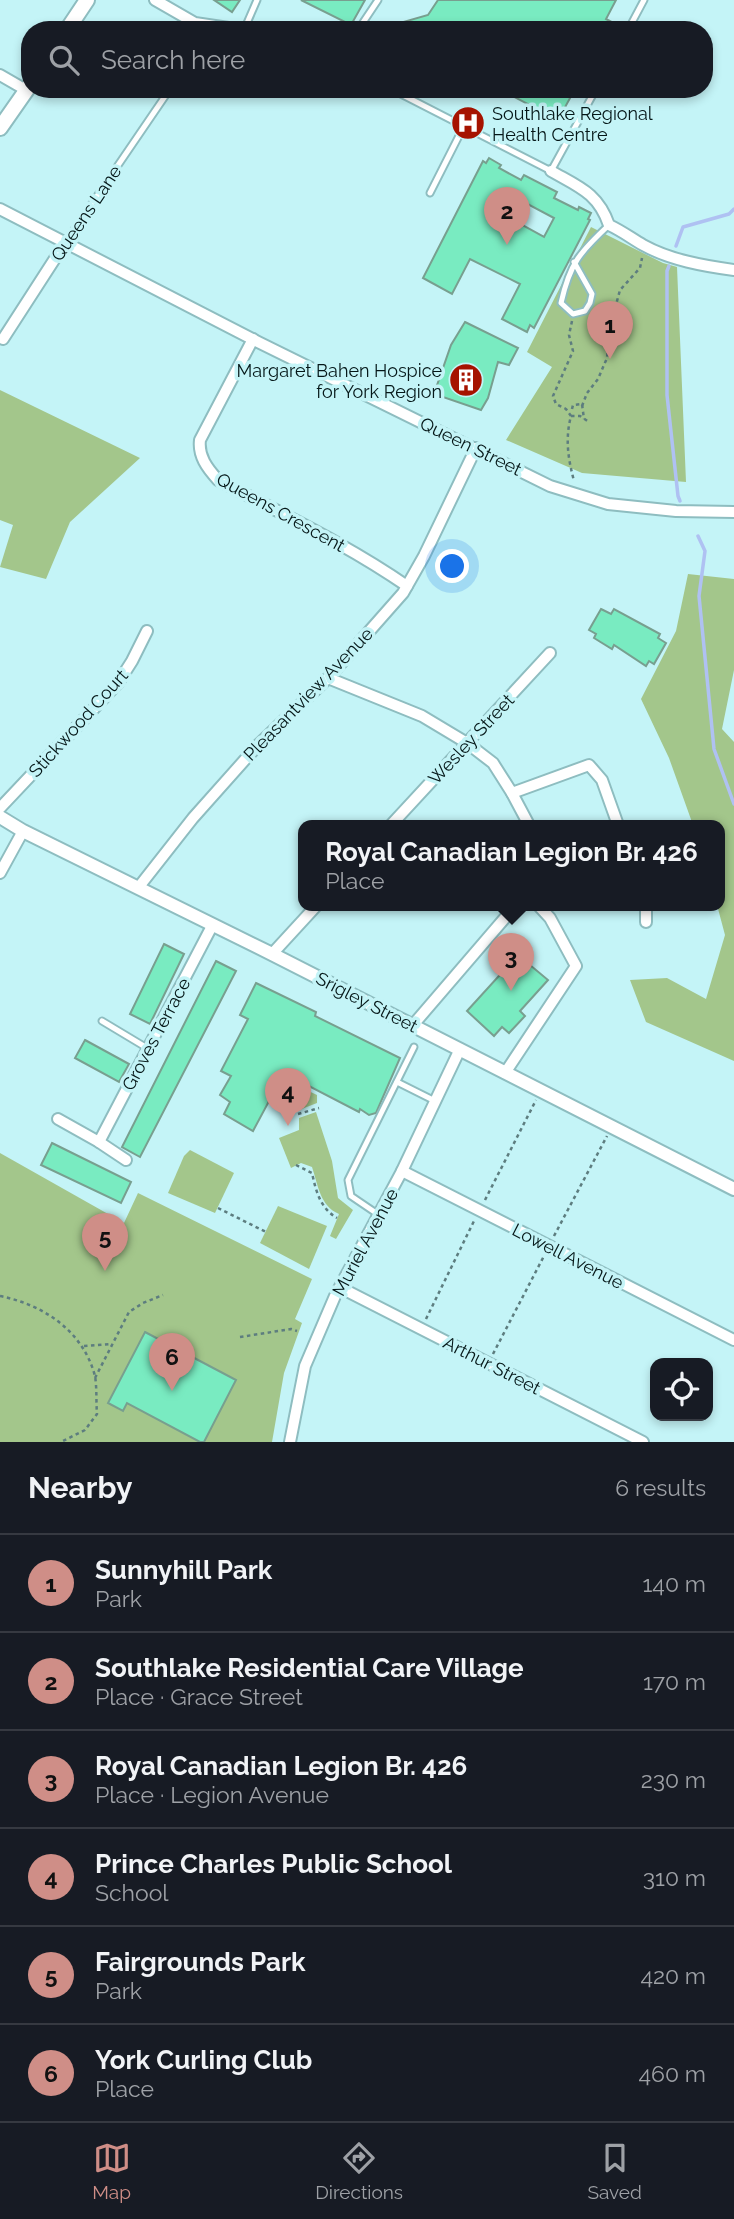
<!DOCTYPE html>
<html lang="en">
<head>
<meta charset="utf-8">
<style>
	:root { --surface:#171b24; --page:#242831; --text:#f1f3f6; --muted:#9ea1a6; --line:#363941; --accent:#cf8e87 }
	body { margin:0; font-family:Raleway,sans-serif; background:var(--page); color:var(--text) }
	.controls { position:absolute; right:21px; bottom:21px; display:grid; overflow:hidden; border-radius:14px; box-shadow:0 4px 10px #0003 }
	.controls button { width:63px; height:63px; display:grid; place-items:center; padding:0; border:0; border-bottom:2px solid var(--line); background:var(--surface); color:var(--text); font:35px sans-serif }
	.you { position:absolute; left:453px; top:567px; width:24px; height:24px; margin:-18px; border:5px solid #fff; border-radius:50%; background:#1a73e8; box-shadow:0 0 0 10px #1a73e833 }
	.badge { display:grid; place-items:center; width:46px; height:46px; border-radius:50%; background:var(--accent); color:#111; font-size:23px; font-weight:700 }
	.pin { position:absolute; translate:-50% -58px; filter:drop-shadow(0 2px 4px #0008) }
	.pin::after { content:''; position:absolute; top:37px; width:24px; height:21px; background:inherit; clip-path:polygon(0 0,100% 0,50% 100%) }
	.popup { position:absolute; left:298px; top:820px; width:427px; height:91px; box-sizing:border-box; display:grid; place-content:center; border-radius:14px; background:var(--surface); filter:drop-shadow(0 2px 5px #0005); font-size:23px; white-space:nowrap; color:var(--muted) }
	.popup b { font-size:26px; color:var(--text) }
	.popup::after { content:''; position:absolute; left:50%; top:100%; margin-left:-14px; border:14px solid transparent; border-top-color:var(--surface) }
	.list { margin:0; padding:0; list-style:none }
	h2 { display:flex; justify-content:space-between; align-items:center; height:91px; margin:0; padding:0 28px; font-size:30px }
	h2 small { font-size:23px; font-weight:400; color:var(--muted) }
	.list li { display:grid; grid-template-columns:46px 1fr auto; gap:21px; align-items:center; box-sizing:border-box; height:98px; padding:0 28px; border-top:2px solid var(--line) }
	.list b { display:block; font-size:26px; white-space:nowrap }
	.list p { margin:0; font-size:23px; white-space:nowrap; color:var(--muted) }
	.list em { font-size:23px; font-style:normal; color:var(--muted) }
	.icon { flex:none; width:38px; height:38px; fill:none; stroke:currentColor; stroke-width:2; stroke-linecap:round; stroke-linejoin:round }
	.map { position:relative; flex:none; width:734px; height:1442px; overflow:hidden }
	.search { position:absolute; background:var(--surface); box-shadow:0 4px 10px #0003; left:21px; right:21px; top:21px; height:77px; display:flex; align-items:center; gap:18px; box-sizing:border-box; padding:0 24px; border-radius:28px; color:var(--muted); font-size:26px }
	.sheet { height:679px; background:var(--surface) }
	nav { display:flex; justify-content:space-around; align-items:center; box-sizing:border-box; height:98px; border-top:2px solid var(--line); background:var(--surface); font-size:19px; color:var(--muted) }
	nav a { display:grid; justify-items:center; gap:4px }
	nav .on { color:var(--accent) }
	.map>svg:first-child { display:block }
	.green { fill:#a3c68b }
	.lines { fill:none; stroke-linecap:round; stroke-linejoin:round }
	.stream { stroke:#afc1f2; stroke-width:3.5 }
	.building { fill:#79ebc1; stroke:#789f8f; stroke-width:2; fill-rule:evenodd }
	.service-casing { stroke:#8ebdc0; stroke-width:9 }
	.minor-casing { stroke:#8ebdc0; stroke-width:14 }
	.tertiary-casing { stroke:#8ebdc0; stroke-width:16 }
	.secondary-casing { stroke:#8ebdc0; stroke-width:18 }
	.path { stroke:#5d7d7f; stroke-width:2.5; stroke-dasharray:3.5 3.5; stroke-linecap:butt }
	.service { stroke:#fff; stroke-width:5 }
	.minor { stroke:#fff; stroke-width:10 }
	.tertiary { stroke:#fff; stroke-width:12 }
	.secondary { stroke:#fff; stroke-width:14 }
	.labels { text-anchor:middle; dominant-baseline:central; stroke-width:7; stroke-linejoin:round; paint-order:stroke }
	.poi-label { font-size:18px; fill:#051718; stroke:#c4f4f7; text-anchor:start }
	.street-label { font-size:18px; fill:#051718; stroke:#c4f4f7 }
</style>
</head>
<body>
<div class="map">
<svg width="734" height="1442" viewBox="0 0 734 1442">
	<rect width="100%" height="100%" fill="#c4f4f7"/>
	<!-- green -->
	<g class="green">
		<polygon points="591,227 663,263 677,267 686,482 582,473 506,440 552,367 527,352"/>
		<polygon points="0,390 140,458 70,522 46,579 0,567 13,525 0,520"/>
		<polygon points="688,574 734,579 734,670 722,729 734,742 734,1061 646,1022 630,980 667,978 706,999 725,935 717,905 719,905 719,825 693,825 669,758 641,699 676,631"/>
		<polygon points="281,1078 317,1095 317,1103 294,1112 271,1099"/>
		<path d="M316 1112 332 1161 338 1198 353 1210 336 1239 330 1236 339 1214C320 1206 318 1185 312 1167L301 1163 291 1168 279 1138 299 1130V1118Z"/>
		<polygon points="190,1150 234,1173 215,1213 168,1193 184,1156"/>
		<polygon points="0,1153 124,1223 138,1193 312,1279 295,1319 302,1323 284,1373 272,1442 0,1442"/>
		<polygon points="278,1206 327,1226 309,1269 260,1243"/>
	</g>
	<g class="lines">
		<!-- stream -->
		<g class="stream">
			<polyline points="676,246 683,227 729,214 734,209"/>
			<polyline points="669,266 667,271 667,395 678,496 680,501"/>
			<polyline points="698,536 705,551 699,596 714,749 734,804"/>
		</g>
	</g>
	<!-- building -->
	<g class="building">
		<polygon points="214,0 240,0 232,12"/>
		<polygon points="301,0 365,0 351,25"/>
		<polygon points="438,0 616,0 606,19 623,28 623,30 386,30 386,27 428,15"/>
		<polygon points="499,89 575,89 558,120"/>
		<path d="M489 158 501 165 499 168 521 180 524 175 557 192 554 198 578 210 579 207 591 213 588 219 590 220 534 328 530 325 527 332 502 319 520 284 470 259 452 294 423 278 483 161 486 163ZM505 192 554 218 544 237 495 210Z"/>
		<polygon points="465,322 518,348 509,365 498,362 488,398 481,410 434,394 451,345"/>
		<polygon points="601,609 611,614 614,609 660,634 658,638 666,643 654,664 649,661 646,666 614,645 612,649 594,638 596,634 589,630"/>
		<polygon points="164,944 184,954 150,1024 130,1014"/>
		<polygon points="518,955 548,980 520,1011 525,1016 509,1033 502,1027 494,1036 467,1011"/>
		<polygon points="216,961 236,971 140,1157 122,1147"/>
		<polygon points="256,983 316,1012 315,1016 400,1058 376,1113 369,1115 360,1109 359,1112 284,1073 253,1131 224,1114 230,1102 220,1095 231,1076 221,1071 248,1019 240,1015"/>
		<polygon points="85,1040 129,1064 119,1082 75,1058"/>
		<polygon points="52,1143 131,1182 121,1203 41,1165"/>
		<polygon points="145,1332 236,1380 204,1442 200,1442 127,1403 123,1411 108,1403"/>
	</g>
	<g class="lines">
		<!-- service casing -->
		<g class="service-casing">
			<g id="service">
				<polyline points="244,30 257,0"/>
				<polyline points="358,30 378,0"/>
				<polyline points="628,30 644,0"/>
				<polyline points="391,89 551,171 596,89"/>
				<polyline points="430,193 464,126"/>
				<polyline points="65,243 170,89"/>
				<path d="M574 262 592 294 590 303 585 311 573 314 561 303C570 263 580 252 609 225"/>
				<polyline points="102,1021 147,1048"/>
				<polyline points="397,1082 435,1101"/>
				<polyline points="379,1215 351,1196 348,1180 414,1047"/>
			</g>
		</g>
		<!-- minor casing -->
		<g class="minor-casing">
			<g id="minor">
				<polyline points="155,0 195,23 242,30"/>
				<polyline points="0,75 26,90"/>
				<path d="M551 171C579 187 598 193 609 225 622 231 631 238 643 245 670 260 704 266 734 270"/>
				<polyline points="0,209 258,342 550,486 608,504 676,511 734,512"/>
				<polyline points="3,339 65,243"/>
				<path d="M253 339 200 440C198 456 207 468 218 480 282 514 348 545 407 586"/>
				<polyline points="328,678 422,716 467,743 493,763 512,793 529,825"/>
				<polyline points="512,793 589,765 602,780 618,825"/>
				<polyline points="0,808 118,683 132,661 147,631"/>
				<polyline points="391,825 550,653"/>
				<polyline points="0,873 23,831"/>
				<polyline points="138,888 193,818 258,745 328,678 403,593 424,556 476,448"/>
				<polyline points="646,905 646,922"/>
				<polyline points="272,954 317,905"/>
				<polyline points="413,1025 516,905"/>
				<polyline points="505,1073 576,966 550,918 538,905"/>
				<polyline points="58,1119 99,1142 126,1160"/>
				<polyline points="99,1142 212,926"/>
				<polyline points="402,1171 734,1340"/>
				<polyline points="341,1288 643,1442"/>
				<polyline points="290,1442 305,1366 335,1296 402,1171 460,1049"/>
			</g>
		</g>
		<!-- tertiary casing -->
		<g class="tertiary-casing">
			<polyline id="tertiary" points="0,817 23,831 272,954 734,1189"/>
		</g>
		<!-- secondary casing -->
		<g class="secondary-casing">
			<g id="secondary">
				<polyline points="67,30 87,0"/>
				<polyline points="0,128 30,85"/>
			</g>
		</g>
		<!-- path -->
		<g class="path">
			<path d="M572 321 569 335 573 351 553 396 556 404 566 409 571 416C565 439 568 458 574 481"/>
			<polyline points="582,406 587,393 598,379 607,358 610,327 620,290 640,268 642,258"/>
			<polyline points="572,409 573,405 582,404 584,419"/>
			<polyline points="571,416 580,416 589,422"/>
			<polyline points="298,1114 319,1108"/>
			<path d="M296 1165 312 1173C316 1191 320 1208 337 1218"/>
			<polyline points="485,1200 536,1100"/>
			<polyline points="218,1208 266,1232"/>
			<polyline points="554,1236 607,1136"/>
			<path d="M0 1296C44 1305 83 1331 95 1376 97 1388 96 1402 97 1414L85 1430 61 1442"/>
			<polyline points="426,1319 474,1221"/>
			<polyline points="240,1337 291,1329 297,1331"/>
			<polyline points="84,1346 111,1344"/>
			<polyline points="493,1354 545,1254"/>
			<polyline points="95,1378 129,1312 143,1303 163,1295"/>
		</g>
		<!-- service -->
		<use href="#service" class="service"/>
		<!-- minor -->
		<use href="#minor" class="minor"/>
		<!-- tertiary -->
		<use href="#tertiary" class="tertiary"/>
		<!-- secondary -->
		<use href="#secondary" class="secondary"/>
	</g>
	<!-- icons -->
	<defs>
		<g id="hospital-disc" transform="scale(1.75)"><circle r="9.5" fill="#a61300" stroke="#c4f4f7"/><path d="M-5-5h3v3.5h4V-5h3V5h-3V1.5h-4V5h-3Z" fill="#fff"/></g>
		<g id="building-disc" transform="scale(1.75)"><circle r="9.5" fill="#a61300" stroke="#c4f4f7"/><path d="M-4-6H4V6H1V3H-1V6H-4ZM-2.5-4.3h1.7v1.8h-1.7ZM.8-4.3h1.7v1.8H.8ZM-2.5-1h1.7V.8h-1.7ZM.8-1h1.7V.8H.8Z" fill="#fff"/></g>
	</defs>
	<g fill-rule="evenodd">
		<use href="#hospital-disc" x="468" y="123"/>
		<use href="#building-disc" x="466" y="380"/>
	</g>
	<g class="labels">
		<!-- poi labels -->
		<g class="poi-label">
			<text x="492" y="113">Southlake Regional<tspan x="492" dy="21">Health Centre</tspan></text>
			<text x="442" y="370" text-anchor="end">Margaret Bahen Hospice<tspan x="442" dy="21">for York Region</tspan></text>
		</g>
		<!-- street labels -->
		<g class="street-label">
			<text transform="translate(86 213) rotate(-56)">Queens Lane</text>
			<text transform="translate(471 446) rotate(26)">Queen Street</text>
			<text transform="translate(281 512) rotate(29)">Queens Crescent</text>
			<text transform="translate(308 694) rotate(-46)">Pleasantview Avenue</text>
			<text transform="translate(78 723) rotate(-48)">Stickwood Court</text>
			<text transform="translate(471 739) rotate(-47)">Wesley Street</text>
			<text transform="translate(367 1002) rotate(27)">Srigley Street</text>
			<text transform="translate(156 1034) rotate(-62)">Groves Terrace</text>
			<text transform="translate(365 1242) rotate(-62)">Muriel Avenue</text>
			<text transform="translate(568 1256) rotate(27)">Lowell Avenue</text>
			<text transform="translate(492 1365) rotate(27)">Arthur Street</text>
		</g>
	</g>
</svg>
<div class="controls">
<button><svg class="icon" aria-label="locate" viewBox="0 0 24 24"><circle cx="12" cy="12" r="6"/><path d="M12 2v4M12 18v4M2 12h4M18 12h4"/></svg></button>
</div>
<div class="you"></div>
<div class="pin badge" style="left:610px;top:359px">1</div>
<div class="pin badge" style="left:507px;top:245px">2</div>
<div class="pin badge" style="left:511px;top:991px">3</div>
<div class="popup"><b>Royal Canadian Legion Br. 426</b>Place</div>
<div class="pin badge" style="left:288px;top:1126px">4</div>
<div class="pin badge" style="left:105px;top:1271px">5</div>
<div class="pin badge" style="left:172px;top:1391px">6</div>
<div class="search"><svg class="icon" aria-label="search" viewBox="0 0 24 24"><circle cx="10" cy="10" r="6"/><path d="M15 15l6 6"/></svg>Search here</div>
</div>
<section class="sheet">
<h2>Nearby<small>6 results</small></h2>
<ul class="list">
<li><span class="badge">1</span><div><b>Sunnyhill Park</b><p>Park</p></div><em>140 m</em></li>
<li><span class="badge">2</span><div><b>Southlake Residential Care Village</b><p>Place · Grace Street</p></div><em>170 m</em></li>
<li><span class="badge">3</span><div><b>Royal Canadian Legion Br. 426</b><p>Place · Legion Avenue</p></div><em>230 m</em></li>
<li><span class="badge">4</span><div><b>Prince Charles Public School</b><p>School</p></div><em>310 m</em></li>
<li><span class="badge">5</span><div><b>Fairgrounds Park</b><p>Park</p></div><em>420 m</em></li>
<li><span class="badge">6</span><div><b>York Curling Club</b><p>Place</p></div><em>460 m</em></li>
</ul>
</section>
<nav>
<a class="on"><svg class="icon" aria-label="map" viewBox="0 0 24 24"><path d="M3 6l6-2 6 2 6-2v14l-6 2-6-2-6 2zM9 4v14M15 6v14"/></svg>Map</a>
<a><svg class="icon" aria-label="directions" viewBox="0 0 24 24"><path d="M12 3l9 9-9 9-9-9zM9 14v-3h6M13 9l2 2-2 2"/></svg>Directions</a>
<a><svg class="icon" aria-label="saved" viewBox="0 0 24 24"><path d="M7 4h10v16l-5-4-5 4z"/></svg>Saved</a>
</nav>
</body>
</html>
